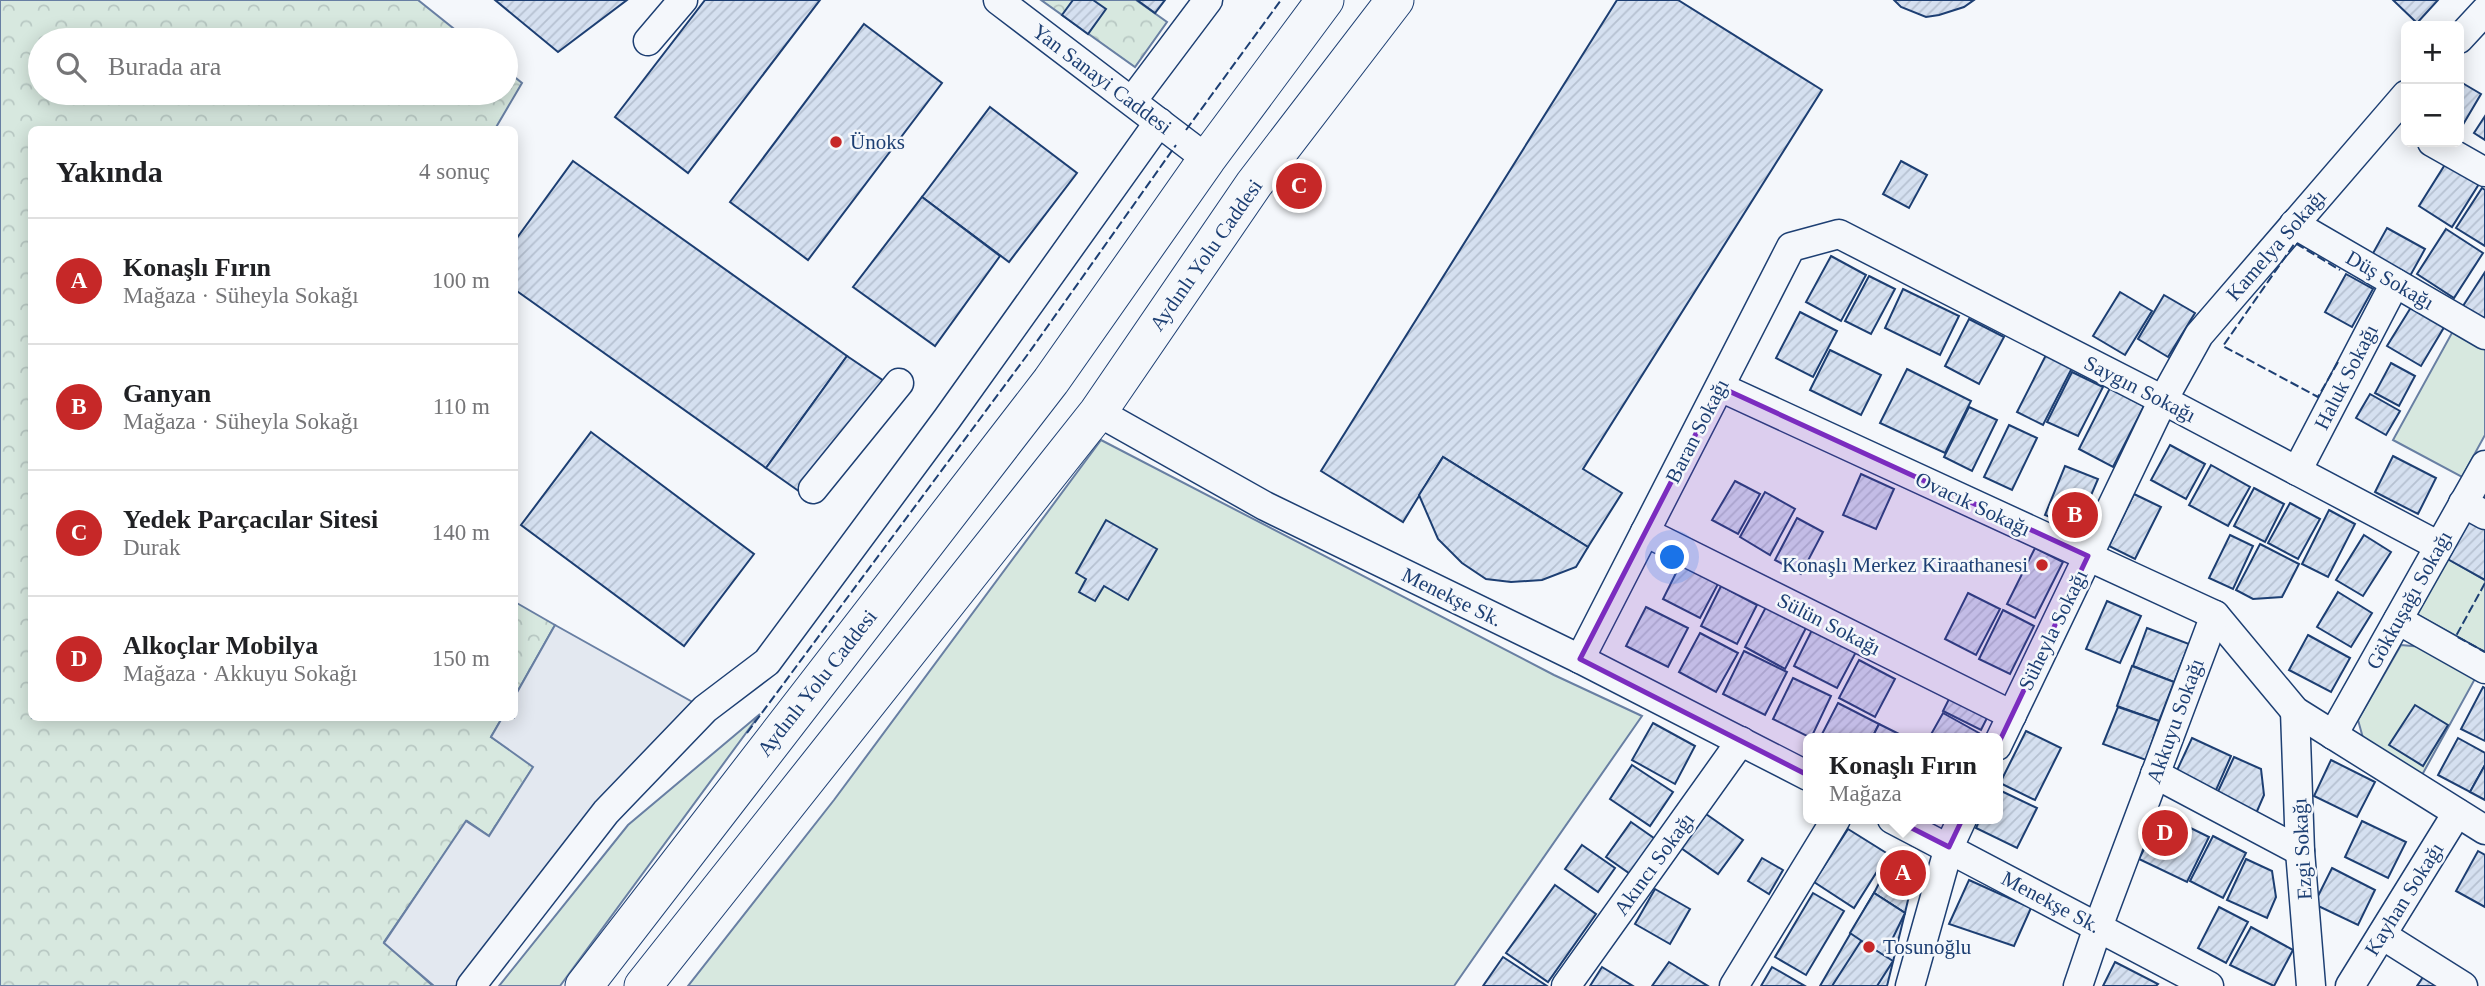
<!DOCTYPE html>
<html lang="tr">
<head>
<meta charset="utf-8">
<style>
	:root { --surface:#fff; --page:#f2f2f2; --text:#202124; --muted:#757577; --line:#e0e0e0; --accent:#c62828 }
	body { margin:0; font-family:"Times New Roman",serif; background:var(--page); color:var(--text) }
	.controls { position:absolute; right:21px; top:21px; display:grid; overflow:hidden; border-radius:10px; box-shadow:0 4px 18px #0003 }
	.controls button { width:63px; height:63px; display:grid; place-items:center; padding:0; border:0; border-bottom:2px solid var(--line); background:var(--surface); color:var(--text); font:35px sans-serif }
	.you { position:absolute; left:1673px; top:558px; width:24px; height:24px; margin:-18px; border:5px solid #fff; border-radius:50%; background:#1a73e8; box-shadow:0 0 0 10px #1a73e833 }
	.badge { display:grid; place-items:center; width:46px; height:46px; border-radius:50%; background:var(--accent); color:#fff; font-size:23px; font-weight:700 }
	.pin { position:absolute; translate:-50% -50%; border:4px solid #fff; box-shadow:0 2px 7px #0006 }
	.popup { position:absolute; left:1803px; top:733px; width:200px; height:91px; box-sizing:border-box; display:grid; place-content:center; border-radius:10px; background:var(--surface); filter:drop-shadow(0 2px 5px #0005); font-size:23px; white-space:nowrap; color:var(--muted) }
	.popup b { font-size:26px; color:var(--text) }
	.popup::after { content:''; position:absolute; left:50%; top:100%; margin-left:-14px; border:14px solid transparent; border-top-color:var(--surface) }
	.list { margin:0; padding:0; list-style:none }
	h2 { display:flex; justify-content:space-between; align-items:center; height:91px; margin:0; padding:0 28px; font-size:30px }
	h2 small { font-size:23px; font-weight:400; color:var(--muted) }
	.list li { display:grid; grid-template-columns:46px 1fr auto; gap:21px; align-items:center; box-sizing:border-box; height:126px; padding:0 28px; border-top:2px solid var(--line) }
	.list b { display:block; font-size:26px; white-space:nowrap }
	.list p { margin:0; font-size:23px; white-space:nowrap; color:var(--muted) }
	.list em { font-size:23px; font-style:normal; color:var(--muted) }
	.icon { flex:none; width:38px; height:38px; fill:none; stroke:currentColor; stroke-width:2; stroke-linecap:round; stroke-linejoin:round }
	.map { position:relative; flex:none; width:2485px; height:986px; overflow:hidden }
	.search { position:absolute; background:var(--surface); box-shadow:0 4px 18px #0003; left:28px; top:28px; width:490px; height:77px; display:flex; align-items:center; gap:18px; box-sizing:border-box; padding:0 24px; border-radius:38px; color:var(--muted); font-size:26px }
	.panel { position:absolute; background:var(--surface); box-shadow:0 4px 18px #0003; left:28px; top:126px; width:490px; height:595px; border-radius:10px }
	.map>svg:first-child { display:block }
	.green { fill:#d7e8df; stroke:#687fa3; stroke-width:2 }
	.forest { fill:url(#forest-crowns); stroke:#687fa3; stroke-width:2 }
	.parking { fill:#e3e8f0; stroke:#687fa3; stroke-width:2 }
	.building { fill:url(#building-hatch); stroke:#1d3f73; stroke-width:2 }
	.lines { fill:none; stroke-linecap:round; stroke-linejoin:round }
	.minor-casing { stroke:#1d3f73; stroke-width:31 }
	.major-casing { stroke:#1d3f73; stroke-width:39 }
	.minor { stroke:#f4f7fb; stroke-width:28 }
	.major { stroke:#f4f7fb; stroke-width:37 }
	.fence { stroke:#1d3f73; stroke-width:2; stroke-dasharray:9 3.5; stroke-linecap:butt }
	.marked { fill:#7b2cbf; fill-opacity:0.2; stroke:#7b2cbf; stroke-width:5; stroke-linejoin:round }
	.poi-dot { fill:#c62828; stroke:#f4f7fb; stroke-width:2.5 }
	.labels { text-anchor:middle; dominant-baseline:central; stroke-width:5; stroke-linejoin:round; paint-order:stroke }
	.street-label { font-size:21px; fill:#1d3f73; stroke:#f4f7fb }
	.poi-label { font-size:21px; fill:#1d3f73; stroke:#f4f7fb; text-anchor:start }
</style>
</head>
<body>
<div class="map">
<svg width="2485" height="986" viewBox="0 0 2485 986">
	<defs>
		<pattern id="forest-crowns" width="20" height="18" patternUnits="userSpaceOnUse" patternTransform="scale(1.75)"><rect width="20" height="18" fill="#d7e8df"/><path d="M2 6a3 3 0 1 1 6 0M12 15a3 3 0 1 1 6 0" fill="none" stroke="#b8c8c3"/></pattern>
		<pattern id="building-hatch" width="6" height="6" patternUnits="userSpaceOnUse" patternTransform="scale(1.75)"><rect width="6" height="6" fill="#d5e0f0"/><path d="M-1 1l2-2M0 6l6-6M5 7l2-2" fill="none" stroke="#b6c1d1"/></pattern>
	</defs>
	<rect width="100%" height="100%" fill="#f4f7fb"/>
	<!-- green -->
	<g class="green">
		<polygon points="2453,331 2485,348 2485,435 2462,477 2393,440"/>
		<polygon points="1101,440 1554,675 1642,716 1454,986 688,986 834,800"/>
		<polygon points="2444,557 2485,580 2485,652 2413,612"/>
		<polygon points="2401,645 2423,647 2476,677 2422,775 2363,738 2358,720"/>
		<polygon points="760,714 560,986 499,986 628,825"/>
	</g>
	<!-- forest -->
	<g class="forest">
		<polygon points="0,0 418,0 468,40 40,40 40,93 506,93 506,70 522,83 495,129 32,130 32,718 502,718 491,737 534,766 489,836 467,821 384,942 433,986 0,986"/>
		<polygon points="1041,0 1136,0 1167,22 1135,67"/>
		<polygon points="515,602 555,625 515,696"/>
	</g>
	<!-- parking -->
	<polygon class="parking" points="555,625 705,709 471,986 434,986 384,943 466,821 489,836 533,767 491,737 502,718 514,718 515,696"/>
	<!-- building -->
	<g class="building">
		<polygon points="495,0 627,0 558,52"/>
		<polygon points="705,0 820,0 688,173 615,117"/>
		<polygon points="1073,0 1093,0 1106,9 1088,34 1062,15"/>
		<polygon points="1137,0 1165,0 1155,13"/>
		<polygon points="1617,0 1678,0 1822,90 1583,469 1622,493 1588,547 1443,457 1403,522 1321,471"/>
		<polygon points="1894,0 1974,0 1964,7 1939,15 1926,17 1901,7"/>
		<polygon points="2393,0 2438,0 2417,23"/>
		<polygon points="864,24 942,83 808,260 730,202"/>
		<polygon points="2459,81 2481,94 2461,128 2459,127"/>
		<polygon points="990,107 1077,173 1009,262 922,197"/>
		<polygon points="2485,116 2485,140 2474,133"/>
		<polygon points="573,161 847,356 766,468 514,289 514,242"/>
		<polygon points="1901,161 1927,175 1909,208 1883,194"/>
		<polygon points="2446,163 2479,184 2452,227 2419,206"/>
		<polygon points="2482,188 2485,190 2485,246 2456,228"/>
		<polygon points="922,197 1000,256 935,346 853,287"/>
		<polygon points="2387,228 2425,249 2410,276 2372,255"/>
		<polygon points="2446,229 2483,253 2454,298 2417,274"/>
		<polygon points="1831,256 1866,275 1841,321 1806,302"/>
		<polygon points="2485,272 2485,319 2463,306"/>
		<polygon points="2346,274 2373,289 2352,327 2325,312"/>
		<polygon points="1869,276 1895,289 1871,334 1845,321"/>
		<polygon points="1903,289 1959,316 1940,355 1885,328"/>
		<polygon points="2120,292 2152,311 2125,355 2093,336"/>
		<polygon points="2164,295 2195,313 2168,357 2138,339"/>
		<polygon points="2413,304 2446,324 2421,366 2387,346"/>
		<polygon points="1800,312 1837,331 1813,377 1776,358"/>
		<polygon points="1969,319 2004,337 1979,384 1945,366"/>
		<polygon points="1830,350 1881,375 1861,415 1810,390"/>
		<polygon points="2046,355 2072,368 2043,425 2017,412"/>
		<polygon points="847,356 884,381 800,492 766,468"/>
		<polygon points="2391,363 2415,376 2399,406 2375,393"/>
		<polygon points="1907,369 1971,401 1945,453 1880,423"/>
		<polygon points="2072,372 2103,387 2078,436 2047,422"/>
		<polygon points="2110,388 2144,406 2113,467 2079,449"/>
		<polygon points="2370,394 2400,411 2386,435 2356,418"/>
		<polygon points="1969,407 1997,420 1972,471 1944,457"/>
		<polygon points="2009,425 2037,438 2012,490 1984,477"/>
		<polygon points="591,432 754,554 684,646 521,525"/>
		<polygon points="2170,445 2205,464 2186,499 2151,480"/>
		<polygon points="2393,456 2436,478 2418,514 2375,492"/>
		<polygon points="1443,457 1588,547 1576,567 1542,580 1511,582 1486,579 1462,563 1438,539 1419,495"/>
		<polygon points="2211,465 2250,487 2228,526 2189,505"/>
		<polygon points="2065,466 2098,479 2077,528 2045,515"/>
		<polygon points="1861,474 1894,489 1876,529 1843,515"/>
		<polygon points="1735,481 1760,494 1738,534 1712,520"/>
		<polygon points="2254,488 2284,504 2265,542 2234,526"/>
		<polygon points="1765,492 1795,509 1770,555 1740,537"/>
		<polygon points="2134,494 2161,507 2135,559 2109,546"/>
		<polygon points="2290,503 2320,519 2298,559 2268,543"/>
		<polygon points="2329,510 2355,524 2328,577 2302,564"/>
		<polygon points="1797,518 1823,532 1801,574 1775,560"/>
		<polygon points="2467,518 2485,529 2485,580 2444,557"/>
		<polygon points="1106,520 1157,549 1128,600 1104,586 1095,601 1079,592 1086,579 1076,573"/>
		<polygon points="2230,535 2253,546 2233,589 2209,578"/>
		<polygon points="2364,535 2391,552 2363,596 2336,580"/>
		<polygon points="2260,544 2299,564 2282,597 2253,599 2236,590"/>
		<polygon points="2035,548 2063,562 2035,618 2007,604"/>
		<polygon points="1680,565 1718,584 1700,618 1663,599"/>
		<polygon points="1721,586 1757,605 1737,644 1701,626"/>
		<polygon points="2338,592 2372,613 2351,647 2317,627"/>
		<polygon points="1968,593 2000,609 1976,655 1945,639"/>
		<polygon points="2107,601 2141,616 2120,663 2086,649"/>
		<polygon points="1646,607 1688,628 1668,667 1626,646"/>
		<polygon points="1766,607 1806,628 1785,669 1745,647"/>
		<polygon points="2003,610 2034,626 2010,674 1979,659"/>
		<polygon points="2147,628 2189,644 2174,682 2133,666"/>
		<polygon points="1812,630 1856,652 1837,688 1794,666"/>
		<polygon points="1700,633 1738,653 1716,692 1679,672"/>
		<polygon points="2308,635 2350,658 2331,692 2289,670"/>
		<polygon points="1744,651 1787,672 1765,715 1723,694"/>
		<polygon points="1859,660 1895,679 1875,717 1839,698"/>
		<polygon points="2132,666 2174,682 2159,721 2117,706"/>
		<polygon points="1793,678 1831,696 1811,738 1773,719"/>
		<polygon points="2483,687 2485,688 2485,741 2461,729"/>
		<polygon points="1951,695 1989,714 1981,730 1943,711"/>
		<polygon points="1838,703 1879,724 1872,738 1820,738"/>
		<polygon points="2415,705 2448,725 2423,766 2389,745"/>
		<polygon points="2118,707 2159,721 2146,760 2103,744"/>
		<polygon points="1943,713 1979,733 1976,738 1929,738"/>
		<polygon points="1653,723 1695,746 1675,784 1632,760"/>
		<polygon points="1879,724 1907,738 1872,738"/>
		<polygon points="2026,731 2061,748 2035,800 2000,783"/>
		<polygon points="2192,738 2231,756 2213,797 2173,779"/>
		<polygon points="2458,738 2485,753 2485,765 2470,792 2438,775"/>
		<polygon points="2234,757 2261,769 2264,795 2255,816 2215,798"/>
		<polygon points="2331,760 2375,782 2357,817 2314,796"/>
		<polygon points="1632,765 1673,792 1650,826 1610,799"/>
		<polygon points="2485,765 2485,800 2470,792"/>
		<polygon points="1997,789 2037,808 2017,848 1976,828 1980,819 1997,819"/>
		<polygon points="1706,814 1743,840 1718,874 1681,848"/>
		<polygon points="2162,814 2209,837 2187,882 2139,859"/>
		<polygon points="2362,821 2406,842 2388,878 2345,857"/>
		<polygon points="1631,822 1661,843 1636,878 1606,857"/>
		<polygon points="1848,829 1888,854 1854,908 1814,882"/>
		<polygon points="2213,836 2246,853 2223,898 2190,881"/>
		<polygon points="1582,845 1615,868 1598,892 1565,869"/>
		<polygon points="2478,851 2485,855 2485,907 2456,891"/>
		<polygon points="1762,858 1783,870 1769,894 1748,881"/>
		<polygon points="1892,858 1915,870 1905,913 1874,893"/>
		<polygon points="2246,859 2272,871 2276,897 2267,918 2227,900"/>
		<polygon points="2332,868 2375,890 2358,925 2314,904"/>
		<polygon points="1969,880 2031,908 2014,946 1949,924"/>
		<polygon points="1555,885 1596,914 1548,982 1506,953"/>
		<polygon points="1655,889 1690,909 1670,944 1635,924"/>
		<polygon points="1813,893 1844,911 1806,975 1775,957"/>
		<polygon points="1874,893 1905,913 1887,986 1820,986"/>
		<polygon points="1874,893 1905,913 1884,956 1850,933"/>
		<polygon points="2219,907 2248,922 2226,963 2198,948"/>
		<polygon points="2251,927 2293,950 2274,986 2230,965"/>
		<polygon points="1861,941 1893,961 1877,986 1832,986"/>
		<polygon points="1503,957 1547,986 1483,986"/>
		<polygon points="1669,962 1708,986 1652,986"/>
		<polygon points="2115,962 2158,984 2156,986 2103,986"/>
		<polygon points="1602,967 1633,986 1590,986"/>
		<polygon points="1772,967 1805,986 1761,986"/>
		<polygon points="2423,977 2437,986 2417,986"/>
	</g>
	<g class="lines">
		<!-- minor casing -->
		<g class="minor-casing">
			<g id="minor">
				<polyline points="998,0 1207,159"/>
				<polyline points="2459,39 2485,11"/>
				<polyline points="648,41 683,0"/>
				<polyline points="1132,101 1208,0"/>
				<polyline points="2432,142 2485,172"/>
				<polyline points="2294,224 2485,335"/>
				<polyline points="1720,387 2215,615 2295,711 2485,830"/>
				<polyline points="1098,412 1265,506 1580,659 1808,776"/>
				<polyline points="2297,471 2395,283"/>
				<polyline points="813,489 899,383"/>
				<polyline points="2463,503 2485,515"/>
				<polyline points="1645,532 2012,715"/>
				<polyline points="2398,620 2485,669"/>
				<polyline points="1580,659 1791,247 1839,234 2163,400 2439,546"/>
				<polyline points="2295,711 2300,851 2311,986"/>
				<polyline points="2333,735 2485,465"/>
				<polyline points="1997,746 2163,400 2199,335 2406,95"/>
				<polyline points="2155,774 2300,851"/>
				<polyline points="1892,819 2209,986"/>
				<polyline points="2382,935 2463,986"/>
				<polyline points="471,986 606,812 705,709 767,662 947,419 1159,122"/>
				<polyline points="1566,986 1741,741"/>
				<polyline points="1734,986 1836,819"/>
				<polyline points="1910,986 1949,847 1962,819"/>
				<polyline points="2078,986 2098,927 2215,615"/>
				<polyline points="2350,986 2457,813"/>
			</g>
		</g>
		<!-- major casing -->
		<g class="major-casing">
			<g id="major">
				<polyline points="584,986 1051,381 1207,159 1325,0"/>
				<polyline points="643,986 1098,412 1254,184 1395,0"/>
			</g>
		</g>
		<!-- minor -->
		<use href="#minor" class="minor"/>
		<!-- major -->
		<use href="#major" class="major"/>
		<!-- fence -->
		<g class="fence">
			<polyline points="1186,130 1281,0"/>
			<polyline points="2338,362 2318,397 2223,346 2295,243 2340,270"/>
			<polyline points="2485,583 2456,636 2485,652"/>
			<polyline points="747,733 1028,354 1176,145"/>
		</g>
	</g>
	<!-- marked area -->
	<path class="marked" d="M1720 387 2088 556 1949 847 1580 659Z"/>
	<!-- markers -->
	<g class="poi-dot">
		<circle cx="836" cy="142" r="7"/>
		<circle cx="2042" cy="565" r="7"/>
		<circle cx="1869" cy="947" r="7"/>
	</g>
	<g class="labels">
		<!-- street labels -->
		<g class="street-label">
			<text transform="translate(1102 79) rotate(37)">Yan Sanayi Caddesi</text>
			<text transform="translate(2276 245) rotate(-49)">Kamelya Sokağı</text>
			<text transform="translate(1206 255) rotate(-55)">Aydınlı Yolu Caddesi</text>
			<text transform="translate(2390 280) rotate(30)">Düş Sokağı</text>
			<text transform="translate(2346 377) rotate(-63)">Haluk Sokağı</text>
			<text transform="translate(2140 389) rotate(27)">Saygın Sokağı</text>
			<text transform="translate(1697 431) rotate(-63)">Baran Sokağı</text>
			<text transform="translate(1973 504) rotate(25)">Ovacık Sokağı</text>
			<text transform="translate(1452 597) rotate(26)">Menekşe Sk.</text>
			<text transform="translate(2409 600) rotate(-61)">Gökkuşağı Sokağı</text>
			<text transform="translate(1829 624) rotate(27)">Sülün Sokağı</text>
			<text transform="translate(2053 630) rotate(-64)">Süheyla Sokağı</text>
			<text transform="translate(817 683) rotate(-52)">Aydınlı Yolu Caddesi</text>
			<text transform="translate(2175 721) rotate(-70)">Akkuyu Sokağı</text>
			<text transform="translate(2302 849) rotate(-93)">Ezgi Sokağı</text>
			<text transform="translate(1654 864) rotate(-54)">Akıncı Sokağı</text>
			<text transform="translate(2404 899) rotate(-58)">Kayhan Sokağı</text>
			<text transform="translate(2051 902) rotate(28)">Menekşe Sk.</text>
		</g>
		<!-- poi labels -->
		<g class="poi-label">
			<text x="850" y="142">Ünoks</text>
			<text x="2028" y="565" text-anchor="end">Konaşlı Merkez Kiraathanesi</text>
			<text x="1883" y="947">Tosunoğlu</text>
		</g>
	</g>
</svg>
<div class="controls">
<button>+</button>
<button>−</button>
</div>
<div class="you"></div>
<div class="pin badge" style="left:1903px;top:873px">A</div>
<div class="popup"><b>Konaşlı Fırın</b>Mağaza</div>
<div class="pin badge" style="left:2075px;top:515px">B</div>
<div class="pin badge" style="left:1299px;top:186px">C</div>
<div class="pin badge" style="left:2165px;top:833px">D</div>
<div class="search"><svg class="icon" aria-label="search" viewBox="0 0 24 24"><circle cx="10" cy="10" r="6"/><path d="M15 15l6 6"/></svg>Burada ara</div>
<section class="panel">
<h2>Yakında<small>4 sonuç</small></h2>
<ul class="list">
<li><span class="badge">A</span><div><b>Konaşlı Fırın</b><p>Mağaza · Süheyla Sokağı</p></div><em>100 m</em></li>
<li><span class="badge">B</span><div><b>Ganyan</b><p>Mağaza · Süheyla Sokağı</p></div><em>110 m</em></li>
<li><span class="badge">C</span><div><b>Yedek Parçacılar Sitesi</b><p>Durak</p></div><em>140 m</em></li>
<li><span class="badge">D</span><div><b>Alkoçlar Mobilya</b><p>Mağaza · Akkuyu Sokağı</p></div><em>150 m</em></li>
</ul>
</section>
</div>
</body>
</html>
